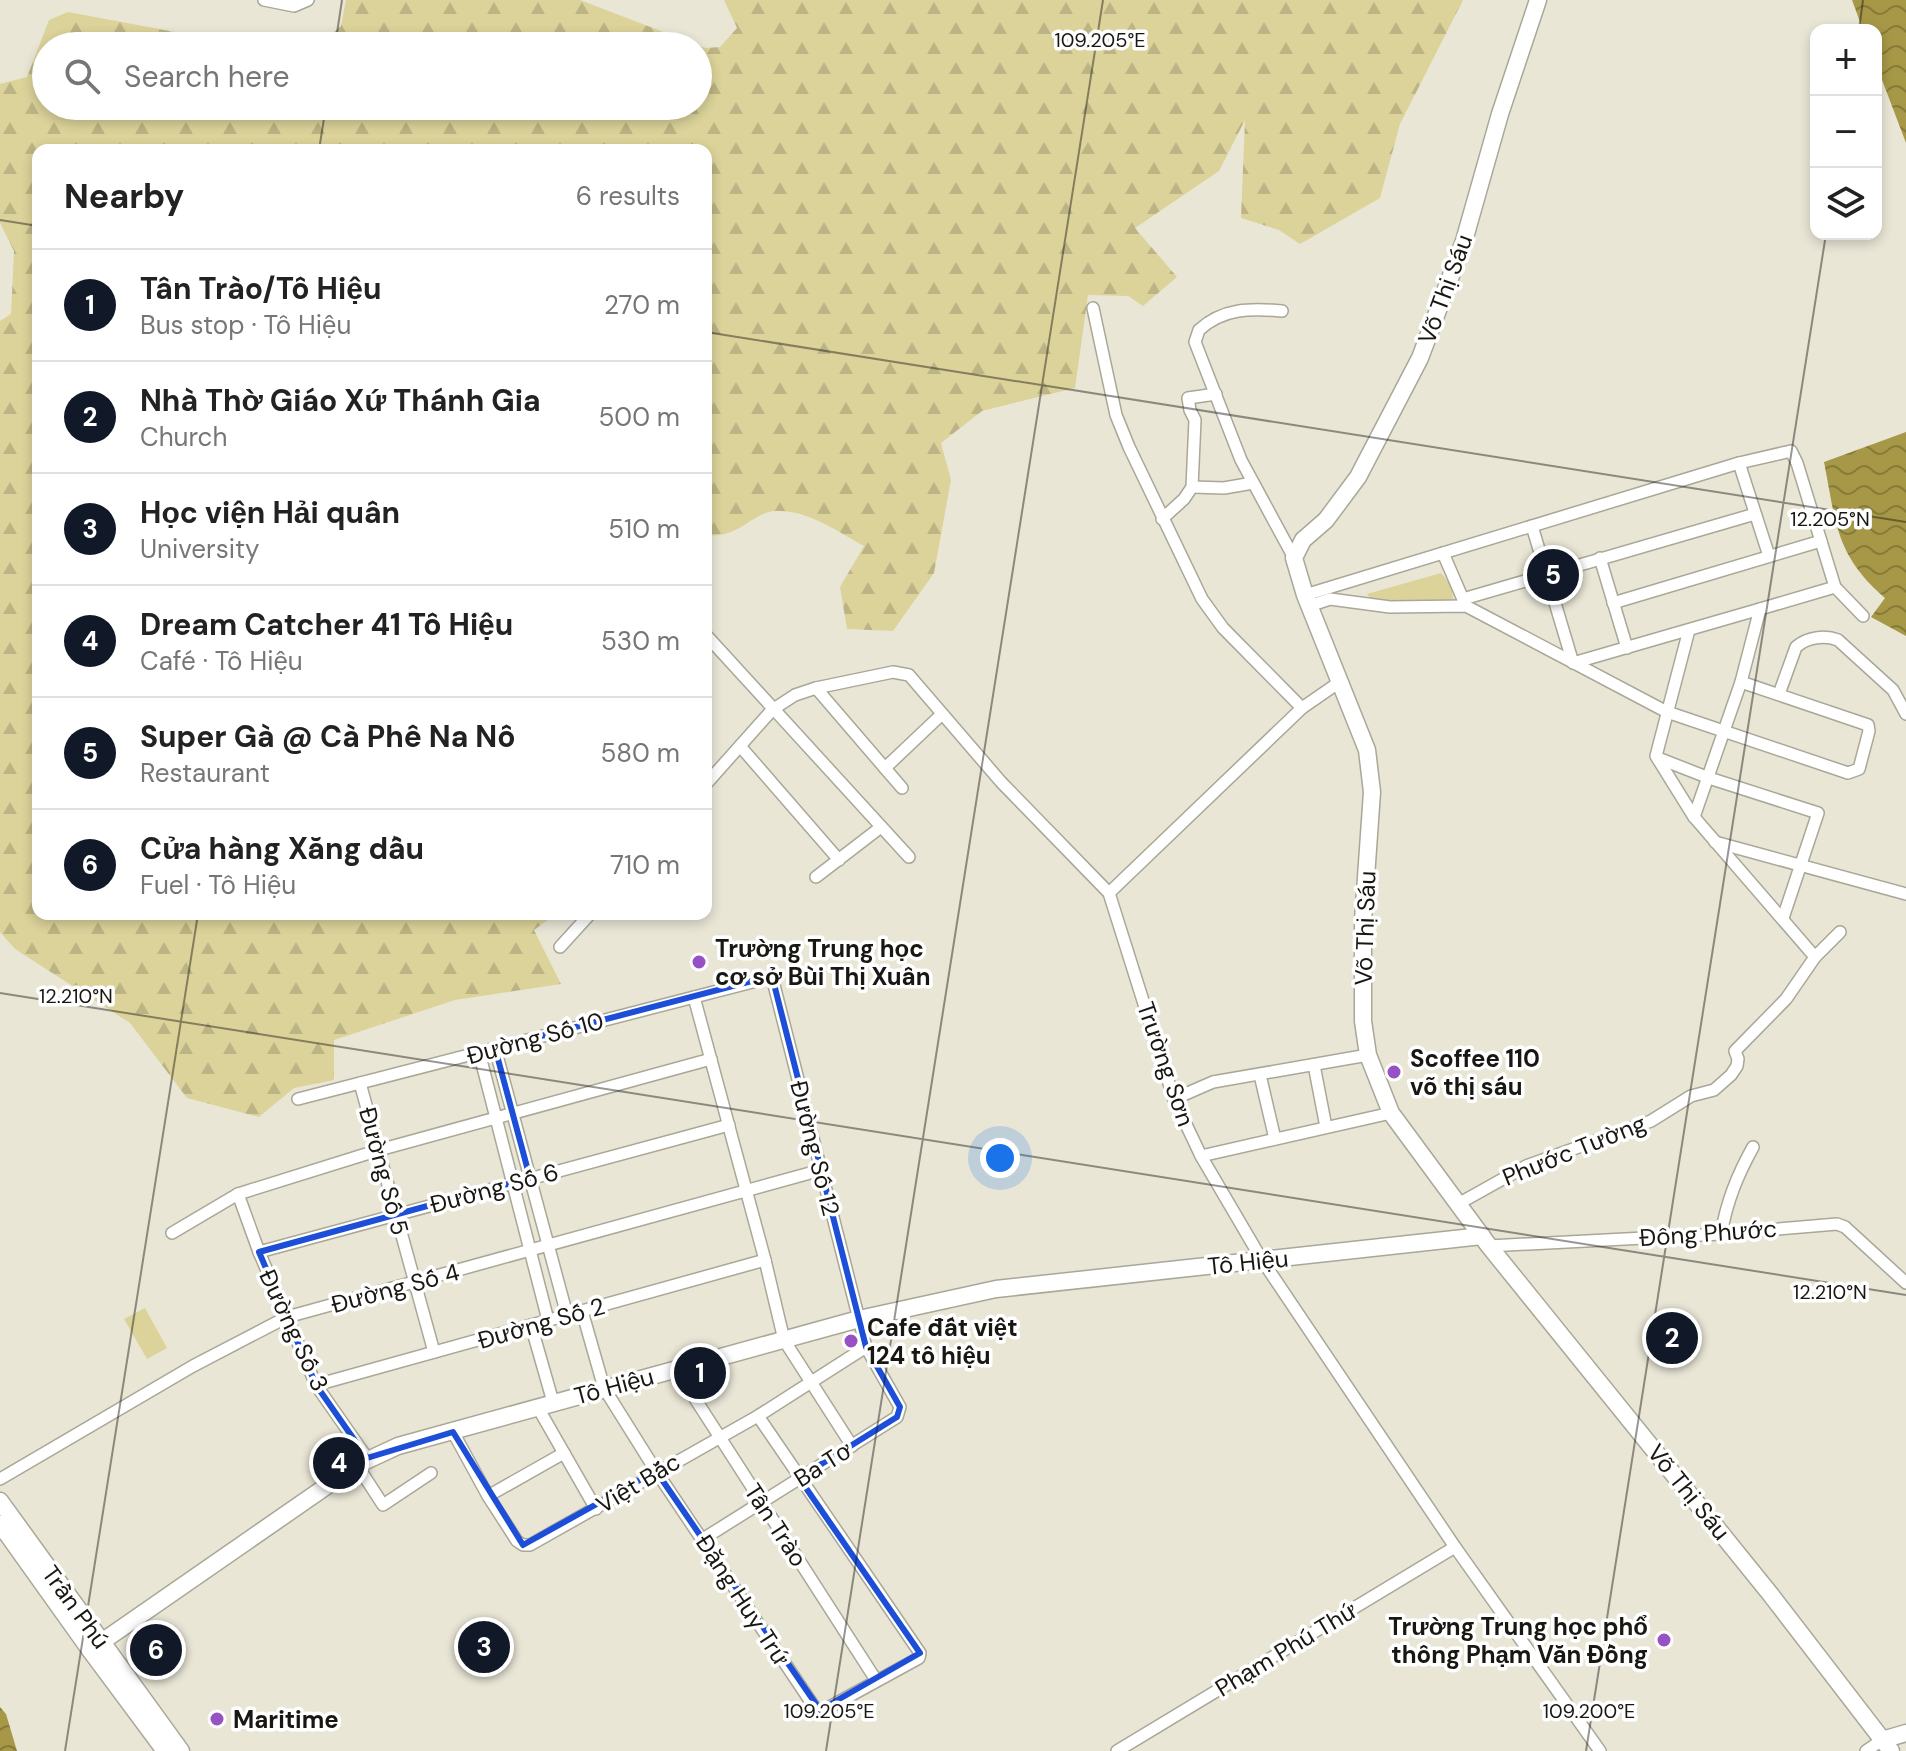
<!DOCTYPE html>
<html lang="en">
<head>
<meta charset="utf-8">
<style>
	:root { --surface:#fff; --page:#f2f2f2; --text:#222; --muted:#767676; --line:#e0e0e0; --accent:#111827 }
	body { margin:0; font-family:"DM Sans",sans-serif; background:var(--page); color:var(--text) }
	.controls { position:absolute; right:24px; top:24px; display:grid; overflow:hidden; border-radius:16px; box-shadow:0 4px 12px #0003 }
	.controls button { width:72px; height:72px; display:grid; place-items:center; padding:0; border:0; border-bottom:2px solid var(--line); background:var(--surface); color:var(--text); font:40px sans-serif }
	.you { position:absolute; left:1000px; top:1158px; width:28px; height:28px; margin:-20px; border:6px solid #fff; border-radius:50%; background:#1a73e8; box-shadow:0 0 0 12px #1a73e833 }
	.badge { display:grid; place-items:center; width:52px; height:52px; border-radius:50%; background:var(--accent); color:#fff; font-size:26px; font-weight:700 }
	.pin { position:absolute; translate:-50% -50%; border:4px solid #fff; box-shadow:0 2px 8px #0006 }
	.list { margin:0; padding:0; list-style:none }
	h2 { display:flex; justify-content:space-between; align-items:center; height:104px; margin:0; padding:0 32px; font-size:34px }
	h2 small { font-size:26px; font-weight:400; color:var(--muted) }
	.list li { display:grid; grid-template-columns:52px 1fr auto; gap:24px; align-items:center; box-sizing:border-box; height:112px; padding:0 32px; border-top:2px solid var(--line) }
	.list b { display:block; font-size:30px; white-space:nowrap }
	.list p { margin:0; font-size:26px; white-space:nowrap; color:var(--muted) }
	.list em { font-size:26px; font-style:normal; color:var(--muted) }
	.icon { flex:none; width:44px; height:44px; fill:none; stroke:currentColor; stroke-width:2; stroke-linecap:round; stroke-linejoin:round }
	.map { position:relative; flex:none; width:1906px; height:1751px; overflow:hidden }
	.search { position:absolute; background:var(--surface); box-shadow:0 4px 12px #0003; left:32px; top:32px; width:680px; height:88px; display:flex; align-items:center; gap:20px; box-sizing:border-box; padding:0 28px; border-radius:44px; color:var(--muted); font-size:30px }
	.panel { position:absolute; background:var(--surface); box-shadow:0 4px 12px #0003; left:32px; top:144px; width:680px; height:776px; border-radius:16px }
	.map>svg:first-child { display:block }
	.forest { fill:url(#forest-firs) }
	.park { fill:#dcd39a }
	.water { fill:url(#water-waves) }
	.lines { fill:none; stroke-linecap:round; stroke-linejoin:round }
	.street-casing { stroke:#a9a797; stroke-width:14 }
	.secondary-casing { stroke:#a9a797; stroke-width:19 }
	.street { stroke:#fff; stroke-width:11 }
	.secondary { stroke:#fff; stroke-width:16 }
	.marked { fill:none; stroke:#1d4ed8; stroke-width:6; stroke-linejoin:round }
	.ticks { fill:none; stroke:#181712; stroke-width:2; stroke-opacity:0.45 }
	.poi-dot { fill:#9751c5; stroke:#fff; stroke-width:3 }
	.labels { text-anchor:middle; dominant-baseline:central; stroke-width:7; stroke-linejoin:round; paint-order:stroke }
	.street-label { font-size:24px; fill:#181712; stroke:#fff }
	.poi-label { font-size:24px; font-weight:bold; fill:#181712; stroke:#fff; text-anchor:start }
	.ticks-label { font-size:20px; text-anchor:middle; fill:#181712; stroke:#fff; stroke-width:7; stroke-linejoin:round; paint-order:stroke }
</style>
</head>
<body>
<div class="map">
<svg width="1906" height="1751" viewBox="0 0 1906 1751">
	<defs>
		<pattern id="forest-firs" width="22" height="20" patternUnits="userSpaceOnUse" patternTransform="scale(2)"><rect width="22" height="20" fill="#dcd39a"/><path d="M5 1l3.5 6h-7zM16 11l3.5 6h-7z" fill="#bcb484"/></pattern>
		<pattern id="water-waves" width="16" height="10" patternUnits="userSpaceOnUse" patternTransform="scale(2)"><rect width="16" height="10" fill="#a69846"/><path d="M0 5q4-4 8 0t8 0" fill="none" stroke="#867b39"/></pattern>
	</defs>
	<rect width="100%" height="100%" fill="#e9e6d6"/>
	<!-- forest -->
	<path class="forest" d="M346 0H580L705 48 720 47 737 28 724 0H1463L1400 124 1380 198 1300 244 1279 230 1241 218 1245 120 1219 171 1135 228 1177 277 1143 306 1128 296 1088 295 1075 388 982 411 941 443 951 480 934 573 893 631 847 629 840 587 864 546C839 532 806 509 776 511 752 512 739 539 706 535V150H38V914H556L534 930 561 984 455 1000 334 1040V1080L294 1088 259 1117 187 1098 130 1023 15 949 0 932V321L11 314 14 251 0 223V84L27 77 49 20 68 12 250 46H46V106H698V46H317L341 26Z"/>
	<!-- park -->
	<g class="park">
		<polygon points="1441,573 1451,585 1453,599 1420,603 1371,599 1367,594"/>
		<polygon points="145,1308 167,1348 147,1359 124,1319"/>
	</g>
	<!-- water -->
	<g class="water">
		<polygon points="1852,0 1906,0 1906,143 1876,64 1876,30 1863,30"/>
		<path d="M1906 432V636L1871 617 1885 598C1835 555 1836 522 1824 462Z"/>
		<polygon points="0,1707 6,1714 17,1751 0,1751"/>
	</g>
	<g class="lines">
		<!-- street casing -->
		<g class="street-casing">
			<g id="street">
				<polyline points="264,0 294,6 308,0"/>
				<polyline points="1093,308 1116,415 1129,447 1202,599 1223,628 1302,708 1109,893"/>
				<path d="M1282 311C1251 308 1223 308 1199 330L1195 342 1241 460 1294 558"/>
				<polyline points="1739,463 1769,556"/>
				<polyline points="1192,487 1224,488 1253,483"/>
				<polyline points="1162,519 1184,499 1192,487 1195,420 1190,410 1188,398 1216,394"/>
				<polyline points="1532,526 1573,663 1760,609"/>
				<polyline points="1443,553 1465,604"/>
				<polyline points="1600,558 1627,648"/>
				<polyline points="1835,587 1863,616"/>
				<polyline points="1305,595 1739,463 1791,451 1797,463 1835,587 1760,609 1741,682 1694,817"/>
				<polyline points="1463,599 1755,514"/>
				<polyline points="1613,603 1821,541"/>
				<polyline points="1309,606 1330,599 1390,607 1466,606 1667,712 1848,773 1859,769 1869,731 1868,725 1741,682"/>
				<polyline points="1689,630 1656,756 1694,817 1815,957"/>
				<polyline points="706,635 909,857"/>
				<polyline points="816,688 902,788"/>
				<path d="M1779 694 1796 647C1807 637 1825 635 1838 640L1893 690 1906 714"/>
				<polyline points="1302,708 1341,681"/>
				<polyline points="740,746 839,860"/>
				<polyline points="1658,758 1709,778 1818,813 1783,918"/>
				<polyline points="885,768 942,714"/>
				<polyline points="706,784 772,710 795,695 816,688 893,672 909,675 1001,782 1109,893 1174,1099 1201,1156 1262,1260 1455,1547 1600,1751"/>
				<polyline points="1715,842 1906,894"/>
				<polyline points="816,877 881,827"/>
				<polyline points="560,947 590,914"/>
				<polyline points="694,997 765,1260 784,1340 852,1446"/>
				<polyline points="495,1048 567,1315"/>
				<polyline points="479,1052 548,1320"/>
				<polyline points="1314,1065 1326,1127"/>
				<polyline points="1260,1075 1275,1139"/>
				<polyline points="360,1083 434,1352"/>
				<polyline points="298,1099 772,977 866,1347 900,1407 897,1417 703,1539"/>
				<polyline points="1174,1099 1213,1082 1368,1055"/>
				<polyline points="1201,1156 1391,1113"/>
				<polyline points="238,1194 259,1252 316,1385 367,1458"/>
				<polyline points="1458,1204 1526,1166 1651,1121 1691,1096 1714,1090 1731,1075 1737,1066 1738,1059 1735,1051 1786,999 1815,957 1840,932"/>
				<polyline points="172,1233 238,1194 379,1150 711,1059"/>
				<path d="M1721 1234C1727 1201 1737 1176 1753 1147"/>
				<polyline points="1489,1246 1721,1234 1837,1224 1845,1227 1906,1283"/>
				<polyline points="259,1252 729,1125"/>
				<polyline points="582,1311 604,1388 656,1471 815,1708 824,1710 919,1658 920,1653 758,1416"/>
				<polyline points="531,1325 553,1402"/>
				<polyline points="676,1369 876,1680"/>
				<polyline points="316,1385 765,1260"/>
				<polyline points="537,1406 596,1509"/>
				<polyline points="453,1432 488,1496 517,1541 523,1545 530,1545 758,1416 866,1347"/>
				<polyline points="357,1465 383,1505 431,1473"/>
				<polyline points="0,1479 193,1366 287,1317 821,1170"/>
				<polyline points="488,1496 564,1453"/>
				<polyline points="1117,1751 1455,1547"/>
				<polyline points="1866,1751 1882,1740"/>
			</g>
		</g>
		<!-- secondary casing -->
		<g class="secondary-casing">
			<g id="secondary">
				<polyline points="1538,0 1500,114 1464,241 1420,358 1358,477 1326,520 1303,540 1294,558 1305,595 1367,750 1372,792 1363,920 1363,1021 1368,1055 1391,1113 1489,1246 1771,1595 1891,1751"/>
				<polyline points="0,1501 181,1751"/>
				<polyline points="0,1524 90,1650 165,1751"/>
				<polyline points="90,1650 357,1465 398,1446 859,1319 996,1289 1482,1236"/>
				<polyline points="1882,1740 1906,1733"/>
			</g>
		</g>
		<!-- street -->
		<use href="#street" class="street"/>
		<!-- secondary -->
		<use href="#secondary" class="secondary"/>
	</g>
	<!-- marked area -->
	<path class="marked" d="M764 978 774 984 866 1347 900 1407 897 1417 799 1478 920 1653 820 1710 656 1471 523 1545 453 1432 367 1458 316 1385 259 1252 530 1178 495 1048Z"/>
	<!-- ticks -->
	<path class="ticks" d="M1859 30 1863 0M335 46 342 0M319 150 326 106M0 220 38 226M706 332 1906 522M0 993 1906 1295M65 1751 198 914M826 1751 1103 0M1586 1751 1826 234"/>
	<!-- markers -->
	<g class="poi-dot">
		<circle cx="699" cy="962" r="8"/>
		<circle cx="1394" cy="1072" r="8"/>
		<circle cx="851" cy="1341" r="8"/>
		<circle cx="1664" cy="1640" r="8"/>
		<circle cx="217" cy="1719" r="8"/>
	</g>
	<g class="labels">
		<!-- street labels -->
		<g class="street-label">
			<text transform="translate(1445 289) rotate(-70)">Võ Thị Sáu</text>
			<text transform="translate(1365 928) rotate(-88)">Võ Thị Sáu</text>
			<text transform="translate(535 1038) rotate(-15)">Đường Số 10</text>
			<text transform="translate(1166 1064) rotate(71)">Trường Sơn</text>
			<text transform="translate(815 1148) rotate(76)">Đường Số 12</text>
			<text transform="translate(1574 1150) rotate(-22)">Phước Tường</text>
			<text transform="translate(384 1171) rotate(75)">Đường Số 5</text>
			<text transform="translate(494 1188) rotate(-15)">Đường Số 6</text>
			<text transform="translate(1708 1233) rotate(-4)">Đông Phước</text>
			<text transform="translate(1248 1262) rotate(-6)">Tô Hiệu</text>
			<text transform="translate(395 1288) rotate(-15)">Đường Số 4</text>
			<text transform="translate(541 1323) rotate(-16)">Đường Số 2</text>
			<text transform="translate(294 1330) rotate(65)">Đường Số 3</text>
			<text transform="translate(614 1386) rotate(-15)">Tô Hiệu</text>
			<text transform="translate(823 1464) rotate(-32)">Ba Tơ</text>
			<text transform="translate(638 1483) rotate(-31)">Việt Bắc</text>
			<text transform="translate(1689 1492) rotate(51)">Võ Thị Sáu</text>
			<text transform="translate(776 1525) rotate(57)">Tân Trào</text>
			<text transform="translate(743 1600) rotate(57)">Đặng Huy Trứ</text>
			<text transform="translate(76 1607) rotate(54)">Trần Phú</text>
			<text transform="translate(1286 1649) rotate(-31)">Phạm Phú Thứ</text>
		</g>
		<!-- poi labels -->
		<g class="poi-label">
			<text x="715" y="948">Trường Trung học<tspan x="715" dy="28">cơ sở Bùi Thị Xuân</tspan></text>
			<text x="1410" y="1058">Scoffee 110<tspan x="1410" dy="28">võ thị sáu</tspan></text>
			<text x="867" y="1327">Cafe đất việt<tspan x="867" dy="28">124 tô hiệu</tspan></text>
			<text x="1648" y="1626" text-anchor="end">Trường Trung học phổ<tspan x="1648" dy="28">thông Phạm Văn Đồng</tspan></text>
			<text x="233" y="1719">Maritime</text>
		</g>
	</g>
	<g class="ticks-label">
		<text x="1100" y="47">109.205°E</text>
		<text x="1830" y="526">12.205°N</text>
		<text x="76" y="1003">12.210°N</text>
		<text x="1830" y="1299">12.210°N</text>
		<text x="829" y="1718">109.205°E</text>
		<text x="1589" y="1718">109.200°E</text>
	</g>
</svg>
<div class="controls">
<button>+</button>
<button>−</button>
<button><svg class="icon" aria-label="layers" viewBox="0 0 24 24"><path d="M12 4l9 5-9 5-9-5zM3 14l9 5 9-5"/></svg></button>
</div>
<div class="you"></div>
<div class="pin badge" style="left:700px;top:1373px">1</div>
<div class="pin badge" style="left:1672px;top:1338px">2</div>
<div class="pin badge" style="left:484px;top:1647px">3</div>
<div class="pin badge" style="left:339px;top:1463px">4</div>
<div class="pin badge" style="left:1553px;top:575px">5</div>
<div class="pin badge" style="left:156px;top:1650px">6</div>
<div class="search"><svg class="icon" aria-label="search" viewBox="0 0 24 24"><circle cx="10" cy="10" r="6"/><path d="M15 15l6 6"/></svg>Search here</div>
<section class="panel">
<h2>Nearby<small>6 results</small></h2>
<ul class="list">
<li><span class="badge">1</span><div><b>Tân Trào/Tô Hiệu</b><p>Bus stop · Tô Hiệu</p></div><em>270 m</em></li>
<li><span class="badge">2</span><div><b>Nhà Thờ Giáo Xứ Thánh Gia</b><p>Church</p></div><em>500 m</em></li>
<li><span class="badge">3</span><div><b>Học viện Hải quân</b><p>University</p></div><em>510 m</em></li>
<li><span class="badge">4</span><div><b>Dream Catcher 41 Tô Hiệu</b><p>Café · Tô Hiệu</p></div><em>530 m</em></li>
<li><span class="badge">5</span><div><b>Super Gà @ Cà Phê Na Nô</b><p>Restaurant</p></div><em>580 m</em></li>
<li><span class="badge">6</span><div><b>Cửa hàng Xăng dầu</b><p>Fuel · Tô Hiệu</p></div><em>710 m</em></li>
</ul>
</section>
</div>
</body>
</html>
